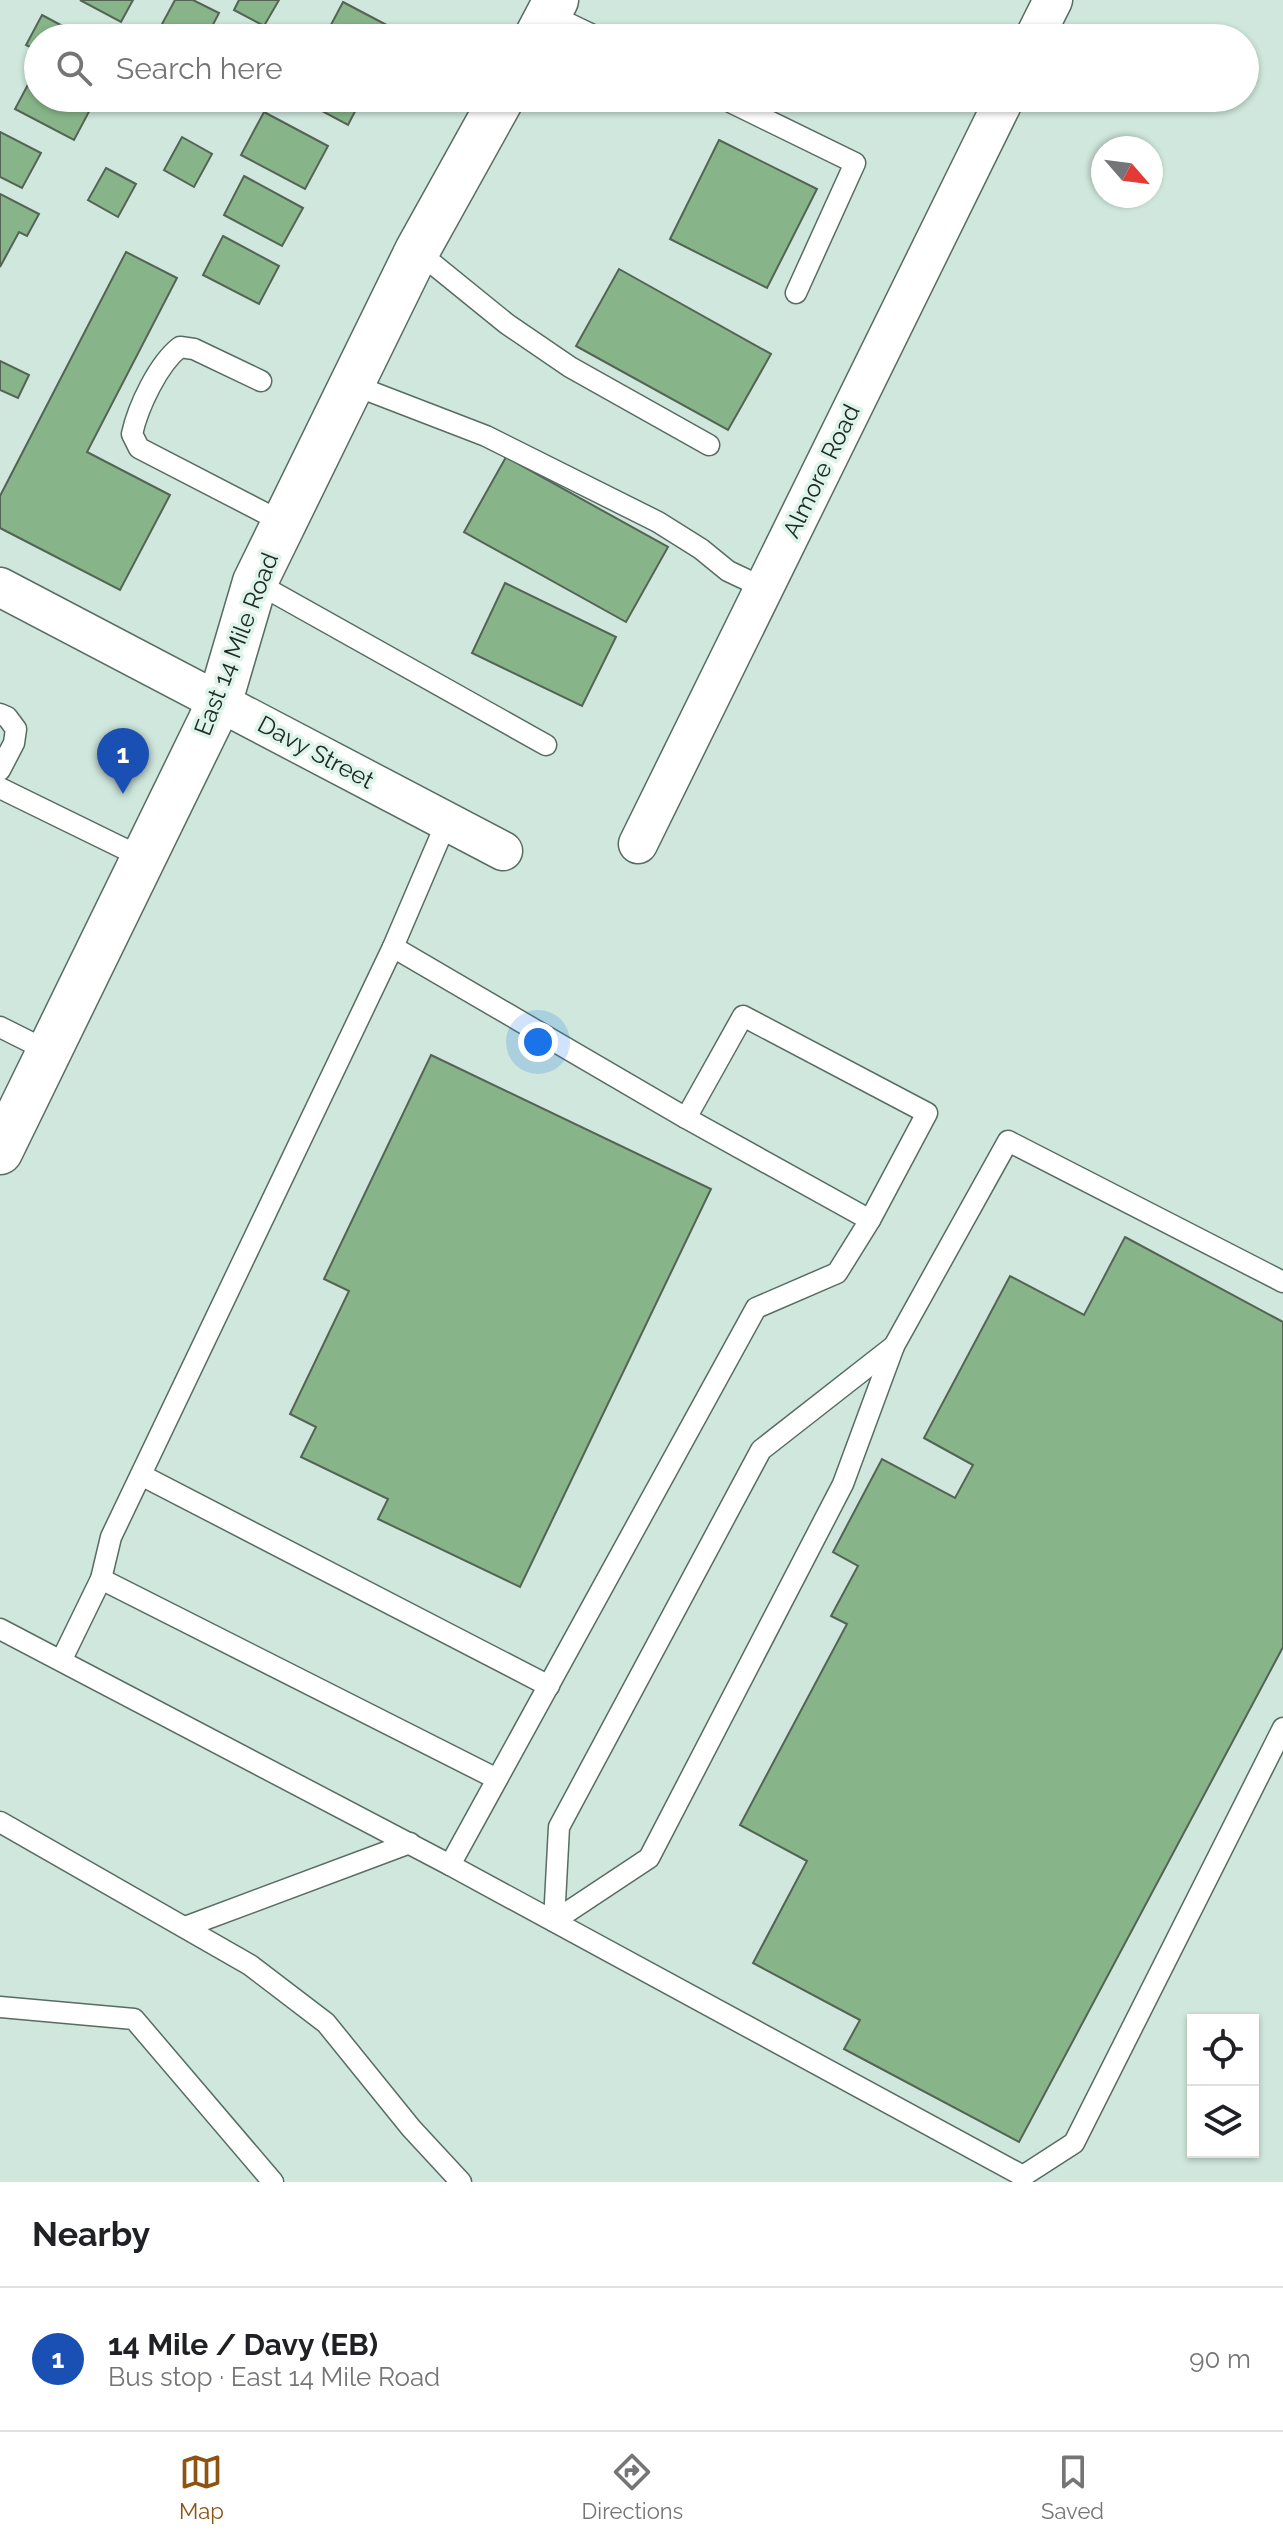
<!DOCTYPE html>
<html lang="en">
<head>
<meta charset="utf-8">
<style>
	:root { --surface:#fff; --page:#f6f6f6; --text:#202124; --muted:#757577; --line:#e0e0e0; --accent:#8e5311 }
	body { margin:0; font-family:Raleway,sans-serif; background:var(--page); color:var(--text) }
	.controls { position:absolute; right:24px; bottom:24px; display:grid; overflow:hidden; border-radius:0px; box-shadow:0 2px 6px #0004 }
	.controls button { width:72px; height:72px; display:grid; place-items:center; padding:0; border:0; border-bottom:2px solid var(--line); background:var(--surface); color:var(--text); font:40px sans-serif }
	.compass { position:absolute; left:1091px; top:136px; width:72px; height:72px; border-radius:50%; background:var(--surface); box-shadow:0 2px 6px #0004; rotate:118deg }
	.you { position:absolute; left:538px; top:1042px; width:28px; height:28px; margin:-20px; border:6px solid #fff; border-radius:50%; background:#1a73e8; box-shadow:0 0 0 12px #1a73e833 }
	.badge { display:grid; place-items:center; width:52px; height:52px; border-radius:50%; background:var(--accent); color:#fff; font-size:26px; font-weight:700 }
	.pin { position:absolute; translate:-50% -66px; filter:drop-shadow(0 2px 4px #0008) }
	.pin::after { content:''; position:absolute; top:42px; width:28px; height:24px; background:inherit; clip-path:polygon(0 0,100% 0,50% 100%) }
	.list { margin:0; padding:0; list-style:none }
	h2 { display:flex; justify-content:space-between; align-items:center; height:104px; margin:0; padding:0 32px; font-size:34px }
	h2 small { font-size:26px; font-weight:400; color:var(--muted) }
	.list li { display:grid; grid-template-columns:52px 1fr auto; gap:24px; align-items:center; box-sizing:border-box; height:144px; padding:0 32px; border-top:2px solid var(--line) }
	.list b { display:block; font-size:30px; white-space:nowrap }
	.list p { margin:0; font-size:26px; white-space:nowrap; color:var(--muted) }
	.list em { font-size:26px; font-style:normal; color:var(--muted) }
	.icon { flex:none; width:44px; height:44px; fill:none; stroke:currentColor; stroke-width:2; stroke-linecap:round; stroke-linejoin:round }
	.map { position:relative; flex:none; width:1283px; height:2182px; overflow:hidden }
	.search { position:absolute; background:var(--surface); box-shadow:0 2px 6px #0004; left:24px; right:24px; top:24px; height:88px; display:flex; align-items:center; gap:20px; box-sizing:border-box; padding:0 28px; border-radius:44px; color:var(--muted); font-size:30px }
	.sheet { height:248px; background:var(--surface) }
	nav { display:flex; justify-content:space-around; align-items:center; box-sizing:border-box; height:112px; border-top:2px solid var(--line); background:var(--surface); font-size:22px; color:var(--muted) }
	nav a { display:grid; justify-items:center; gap:4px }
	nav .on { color:var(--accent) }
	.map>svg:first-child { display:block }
	.building { fill:#87b589; stroke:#556355; stroke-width:2 }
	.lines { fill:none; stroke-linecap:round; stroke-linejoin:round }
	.service-casing { stroke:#576c63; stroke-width:23 }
	.minor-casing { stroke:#576c63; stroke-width:41 }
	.secondary-casing { stroke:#576c63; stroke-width:47 }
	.service { stroke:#fff; stroke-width:20 }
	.minor { stroke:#fff; stroke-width:38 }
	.secondary { stroke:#fff; stroke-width:44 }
	.labels { text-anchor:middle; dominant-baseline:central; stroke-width:7; stroke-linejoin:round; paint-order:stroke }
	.street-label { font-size:24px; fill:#212a26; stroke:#dcf4e9 }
</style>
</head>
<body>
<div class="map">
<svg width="1283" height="2182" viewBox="0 0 1283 2182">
	<rect width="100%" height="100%" fill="#cfe7dc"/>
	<!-- building -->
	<g class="building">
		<polygon points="80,0 133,0 121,22"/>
		<polygon points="175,0 193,0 219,13 206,38 187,38 162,24"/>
		<polygon points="239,0 279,0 264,26 234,10"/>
		<polygon points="343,2 400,32 397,38 324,38"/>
		<polygon points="42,15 85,38 38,38 38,51 26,45"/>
		<polygon points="33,75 38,77 38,98 77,98 92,106 74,140 15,109"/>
		<polygon points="312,98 362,98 348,125 309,104"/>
		<polygon points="264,112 328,146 305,189 241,155"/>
		<polygon points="0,132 41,153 22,188 0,177"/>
		<polygon points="182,137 212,154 194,187 164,170"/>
		<polygon points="719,140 817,189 767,288 670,239"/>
		<polygon points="106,168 136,184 118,217 88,200"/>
		<polygon points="244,176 303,208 282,246 224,215"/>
		<polygon points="0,194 39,214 27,236 19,232 0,267"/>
		<polygon points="223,236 279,266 259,304 203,275"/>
		<polygon points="126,252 177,278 87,452 170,495 120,590 0,528 0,496"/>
		<polygon points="619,269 771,354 728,430 576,346"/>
		<polygon points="0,361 29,375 18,398 0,390"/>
		<polygon points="506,457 668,547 626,622 464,532"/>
		<polygon points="505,583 616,637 582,706 472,653"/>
		<polygon points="431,1055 711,1189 520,1587 378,1519 388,1499 301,1457 316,1427 290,1414 349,1291 324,1279"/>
		<polygon points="1125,1237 1283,1322 1283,1647 1019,2142 844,2049 860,2020 753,1963 807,1861 740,1825 847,1624 831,1616 858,1566 833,1552 882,1459 955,1498 973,1465 924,1438 1010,1276 1084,1315"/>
	</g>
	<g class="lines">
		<!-- service casing -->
		<g class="service-casing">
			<g id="service">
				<polyline points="549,14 599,38"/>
				<polyline points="722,98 855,163 796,293"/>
				<polyline points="417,251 507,324 570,367 709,445"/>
				<path d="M261 381 194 349 180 347C158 364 138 407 132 434L139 448 284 523"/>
				<polyline points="351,384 486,436 658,522 701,549 728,571 764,588"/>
				<polyline points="255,582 546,745"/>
				<polyline points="0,714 7,717 16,729 14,743 0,770"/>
				<polyline points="0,788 143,858"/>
				<polyline points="0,1027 48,1051"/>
				<polyline points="686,1118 870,1220"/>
				<polyline points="141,1475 549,1686"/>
				<polyline points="101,1579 497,1779"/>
				<polyline points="0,1629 450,1865 756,1308 837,1273 870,1220 927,1113 743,1016 686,1118 393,947 447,821"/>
				<polyline points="62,1659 101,1579 111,1537 393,947"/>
				<polyline points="0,1822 250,1965 326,2023 411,2128 461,2182"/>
				<polyline points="450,1865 1023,2176 1074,2143 1283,1728"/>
				<polyline points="554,1921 649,1858 843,1484 894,1346 1008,1141 1283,1282"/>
				<polyline points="554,1921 559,1827 761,1450 894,1346"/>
				<polyline points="185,1927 410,1843"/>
				<polyline points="0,2007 134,2019 273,2182"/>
			</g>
		</g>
		<!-- minor casing -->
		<g class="minor-casing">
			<g id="minor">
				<polyline points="1034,38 1053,0"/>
				<polyline points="0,587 503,851"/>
				<polyline points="638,844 1005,98"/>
			</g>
		</g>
		<!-- secondary casing -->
		<g class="secondary-casing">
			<g id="secondary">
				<polyline points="536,38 556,0"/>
				<polyline points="0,1152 220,701 255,582 417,251 502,98"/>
			</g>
		</g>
		<!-- service -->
		<use href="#service" class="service"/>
		<!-- minor -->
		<use href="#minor" class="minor"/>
		<!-- secondary -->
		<use href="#secondary" class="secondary"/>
	</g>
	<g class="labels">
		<!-- street labels -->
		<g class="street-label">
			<text transform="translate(821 471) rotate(-64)">Almore Road</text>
			<text transform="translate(236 644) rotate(-69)">East 14 Mile Road</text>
			<text transform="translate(316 752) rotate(28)">Davy Street</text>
		</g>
	</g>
</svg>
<div class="controls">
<button><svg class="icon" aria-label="locate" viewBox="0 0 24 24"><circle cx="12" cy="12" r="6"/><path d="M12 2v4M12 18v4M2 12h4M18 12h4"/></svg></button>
<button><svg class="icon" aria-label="layers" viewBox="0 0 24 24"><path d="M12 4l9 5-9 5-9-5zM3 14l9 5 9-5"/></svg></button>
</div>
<svg class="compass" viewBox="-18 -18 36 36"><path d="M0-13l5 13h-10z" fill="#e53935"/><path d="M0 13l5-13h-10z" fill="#757577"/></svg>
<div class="you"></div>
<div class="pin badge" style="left:123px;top:794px;background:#1a4fb4">1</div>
<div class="search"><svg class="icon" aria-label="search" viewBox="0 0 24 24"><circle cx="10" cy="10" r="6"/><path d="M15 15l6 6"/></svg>Search here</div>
</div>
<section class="sheet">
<h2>Nearby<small></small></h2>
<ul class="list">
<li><span class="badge" style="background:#1a4fb4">1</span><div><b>14 Mile / Davy (EB)</b><p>Bus stop · East 14 Mile Road</p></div><em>90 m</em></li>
</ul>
</section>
<nav>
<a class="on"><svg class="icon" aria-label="map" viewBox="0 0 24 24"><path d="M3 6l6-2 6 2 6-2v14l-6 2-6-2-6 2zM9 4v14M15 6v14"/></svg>Map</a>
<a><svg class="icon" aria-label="directions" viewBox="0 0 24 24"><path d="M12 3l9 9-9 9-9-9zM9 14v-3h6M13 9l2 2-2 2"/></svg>Directions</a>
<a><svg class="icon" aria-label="saved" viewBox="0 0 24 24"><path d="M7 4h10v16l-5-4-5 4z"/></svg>Saved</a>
</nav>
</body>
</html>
